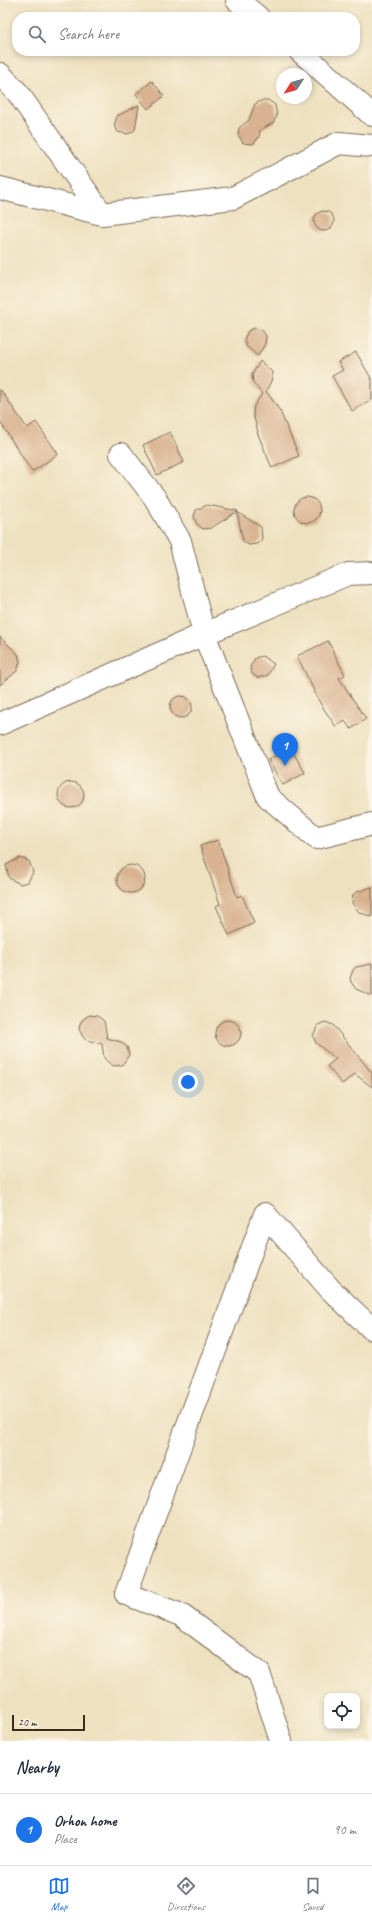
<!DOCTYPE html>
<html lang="en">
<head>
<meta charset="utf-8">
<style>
	:root { --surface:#fff; --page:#f6f6f7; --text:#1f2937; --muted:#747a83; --line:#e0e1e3; --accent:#1a73e8 }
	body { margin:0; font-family:Caveat,sans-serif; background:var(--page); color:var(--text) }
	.controls { position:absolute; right:12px; bottom:12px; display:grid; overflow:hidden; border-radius:8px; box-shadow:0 2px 6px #0003 }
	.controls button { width:36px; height:36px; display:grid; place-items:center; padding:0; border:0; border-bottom:1px solid var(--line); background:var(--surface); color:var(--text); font:20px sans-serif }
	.compass { position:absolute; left:276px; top:68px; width:36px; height:36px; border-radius:50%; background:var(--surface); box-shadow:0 2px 6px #0003; rotate:234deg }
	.scale { position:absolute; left:12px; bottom:10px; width:73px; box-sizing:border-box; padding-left:4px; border:2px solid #3b2a1e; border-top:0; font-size:11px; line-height:14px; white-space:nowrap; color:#3b2a1e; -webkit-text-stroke:3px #fcf5e5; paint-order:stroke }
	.you { position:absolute; left:188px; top:1082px; width:14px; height:14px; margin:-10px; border:3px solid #fff; border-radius:50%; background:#1a73e8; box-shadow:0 0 0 6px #1a73e833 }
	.badge { display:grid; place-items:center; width:26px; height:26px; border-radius:50%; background:var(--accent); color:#fff; font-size:13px; font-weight:700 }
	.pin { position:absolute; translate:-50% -33px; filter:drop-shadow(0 1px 2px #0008) }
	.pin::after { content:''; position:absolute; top:21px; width:14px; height:12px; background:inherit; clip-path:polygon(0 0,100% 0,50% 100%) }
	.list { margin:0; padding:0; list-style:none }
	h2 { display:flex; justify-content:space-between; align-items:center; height:52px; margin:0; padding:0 16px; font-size:17px }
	h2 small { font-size:13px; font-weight:400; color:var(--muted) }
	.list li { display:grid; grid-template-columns:26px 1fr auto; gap:12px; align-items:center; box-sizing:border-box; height:72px; padding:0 16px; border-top:1px solid var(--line) }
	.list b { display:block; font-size:15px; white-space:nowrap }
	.list p { margin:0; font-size:13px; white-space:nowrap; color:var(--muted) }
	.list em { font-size:13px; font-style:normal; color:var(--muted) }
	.icon { flex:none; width:22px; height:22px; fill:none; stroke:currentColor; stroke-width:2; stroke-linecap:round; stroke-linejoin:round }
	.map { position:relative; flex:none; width:372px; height:1741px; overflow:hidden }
	.search { position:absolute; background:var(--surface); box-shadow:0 2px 6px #0003; left:12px; right:12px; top:12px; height:44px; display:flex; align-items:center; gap:10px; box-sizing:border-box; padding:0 14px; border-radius:16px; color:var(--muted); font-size:15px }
	.sheet { height:124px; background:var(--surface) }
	nav { display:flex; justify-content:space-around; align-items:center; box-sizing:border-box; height:56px; border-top:1px solid var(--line); background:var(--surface); font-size:11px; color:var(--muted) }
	nav a { display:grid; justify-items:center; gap:2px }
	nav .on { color:var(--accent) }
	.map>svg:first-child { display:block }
	.building { fill:#d9b391 }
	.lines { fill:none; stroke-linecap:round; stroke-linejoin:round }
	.street-casing { stroke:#7a6a57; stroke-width:24 }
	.street { stroke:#fff; stroke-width:22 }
</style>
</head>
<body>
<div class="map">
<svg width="372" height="1741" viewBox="0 0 372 1741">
	<rect width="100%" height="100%" fill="#fcf5e5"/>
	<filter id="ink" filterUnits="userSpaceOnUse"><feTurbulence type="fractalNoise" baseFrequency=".025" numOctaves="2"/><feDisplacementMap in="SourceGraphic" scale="8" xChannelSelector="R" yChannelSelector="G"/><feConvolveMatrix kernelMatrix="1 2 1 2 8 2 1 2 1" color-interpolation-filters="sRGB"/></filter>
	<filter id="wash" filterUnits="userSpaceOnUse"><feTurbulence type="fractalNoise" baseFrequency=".012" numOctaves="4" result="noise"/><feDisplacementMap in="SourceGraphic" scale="16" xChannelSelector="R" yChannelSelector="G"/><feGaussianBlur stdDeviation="0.9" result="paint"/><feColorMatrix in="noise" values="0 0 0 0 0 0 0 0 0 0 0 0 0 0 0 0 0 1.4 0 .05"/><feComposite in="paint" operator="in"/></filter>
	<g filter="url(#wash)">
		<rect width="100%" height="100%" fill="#eee1c0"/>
		<g id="blocks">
			<!-- building -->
			<g class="building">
				<polygon points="152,81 164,96 148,109 136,94"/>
				<polygon points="263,100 268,100 275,105 277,116 273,123 260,130 259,137 254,143 251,144 243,143 238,134 239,128 249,120 255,104"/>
				<polygon points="139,105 135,130 128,134 118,132 114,126 117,116"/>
				<circle cx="324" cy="221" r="10"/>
				<polygon points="254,328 262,330 266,336 265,344 258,356 247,347 244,340 248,331"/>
				<polygon points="356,352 372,380 372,400 352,411 332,376 343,370 338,362"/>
				<polygon points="260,361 272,372 272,379 266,391 280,411 299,456 272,468 257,432 258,432 253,414 254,406 262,394 253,382 252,375"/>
				<polygon points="0,389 27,428 36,422 58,454 32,472 0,422"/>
				<polygon points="170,432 184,462 157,475 143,445"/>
				<circle cx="307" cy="510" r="13"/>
				<polygon points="207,505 238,511 211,528 203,529 197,524 194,517 196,510"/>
				<polygon points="237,512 261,527 262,539 257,544 249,545 243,541"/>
				<polygon points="0,637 18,654 20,662 17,671 0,685"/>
				<polygon points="328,641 345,675 339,678 366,719 351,729 345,721 336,727 320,703 297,656"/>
				<polygon points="262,656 274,664 268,675 258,678 252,674 250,667 255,658"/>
				<circle cx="181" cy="707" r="11"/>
				<polygon points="290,747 305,773 283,785 268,760"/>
				<circle cx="71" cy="795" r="13"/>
				<polygon points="218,840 237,897 242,895 254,923 229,935 216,906 220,904 200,846"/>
				<polygon points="20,858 29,861 33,872 28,882 20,884 9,878 6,865"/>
				<circle cx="131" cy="879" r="14"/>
				<polygon points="372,887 372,917 359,912 352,903 353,895 356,892"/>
				<polygon points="372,964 372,996 356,989 351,982 350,978 353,970 356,967"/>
				<polygon points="89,1015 97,1016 104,1021 107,1038 121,1042 127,1047 129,1055 122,1065 114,1066 110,1064 104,1058 102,1044 86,1040 83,1037 79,1029 80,1024 82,1020"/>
				<circle cx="228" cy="1033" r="13"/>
				<polygon points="325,1022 333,1025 372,1073 372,1087 355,1074 342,1084 327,1066 336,1059 316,1043 313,1036 318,1025"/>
			</g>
		</g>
	</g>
	<g filter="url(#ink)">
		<use href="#blocks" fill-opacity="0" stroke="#7a6a57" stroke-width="1"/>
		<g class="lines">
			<!-- street casing -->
			<g class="street-casing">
				<g id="street">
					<polyline points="237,0 258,17"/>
					<polyline points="300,51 372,115"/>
					<polyline points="0,74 18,93 102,214"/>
					<polyline points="0,188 102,214 233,198 339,143 372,146"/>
					<polyline points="121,454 155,498 180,541 204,634 268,797 316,838 372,824"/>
					<polyline points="0,724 204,634 348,574 372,573"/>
					<polyline points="281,1741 259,1673 181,1615 126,1594 265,1214 330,1289 372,1329"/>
				</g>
			</g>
			<!-- street -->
			<use href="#street" class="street"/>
		</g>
	</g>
</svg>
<div class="controls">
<button><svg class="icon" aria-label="locate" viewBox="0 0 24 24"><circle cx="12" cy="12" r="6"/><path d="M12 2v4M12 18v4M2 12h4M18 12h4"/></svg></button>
</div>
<svg class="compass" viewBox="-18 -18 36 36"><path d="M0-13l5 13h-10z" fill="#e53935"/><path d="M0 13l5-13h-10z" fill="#747a83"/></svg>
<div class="scale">20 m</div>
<div class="you"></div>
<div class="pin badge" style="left:285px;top:766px">1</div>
<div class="search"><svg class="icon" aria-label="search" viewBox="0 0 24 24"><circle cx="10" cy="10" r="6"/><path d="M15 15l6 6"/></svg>Search here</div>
</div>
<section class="sheet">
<h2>Nearby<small></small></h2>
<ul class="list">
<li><span class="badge">1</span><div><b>Orhon home</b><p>Place</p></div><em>90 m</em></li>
</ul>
</section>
<nav>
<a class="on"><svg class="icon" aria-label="map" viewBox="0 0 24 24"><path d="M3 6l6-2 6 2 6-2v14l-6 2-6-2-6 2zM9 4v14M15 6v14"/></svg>Map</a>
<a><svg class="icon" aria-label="directions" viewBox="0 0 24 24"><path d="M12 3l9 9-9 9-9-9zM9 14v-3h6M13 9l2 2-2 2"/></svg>Directions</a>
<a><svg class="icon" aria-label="saved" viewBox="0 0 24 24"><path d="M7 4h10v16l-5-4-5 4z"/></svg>Saved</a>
</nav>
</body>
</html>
